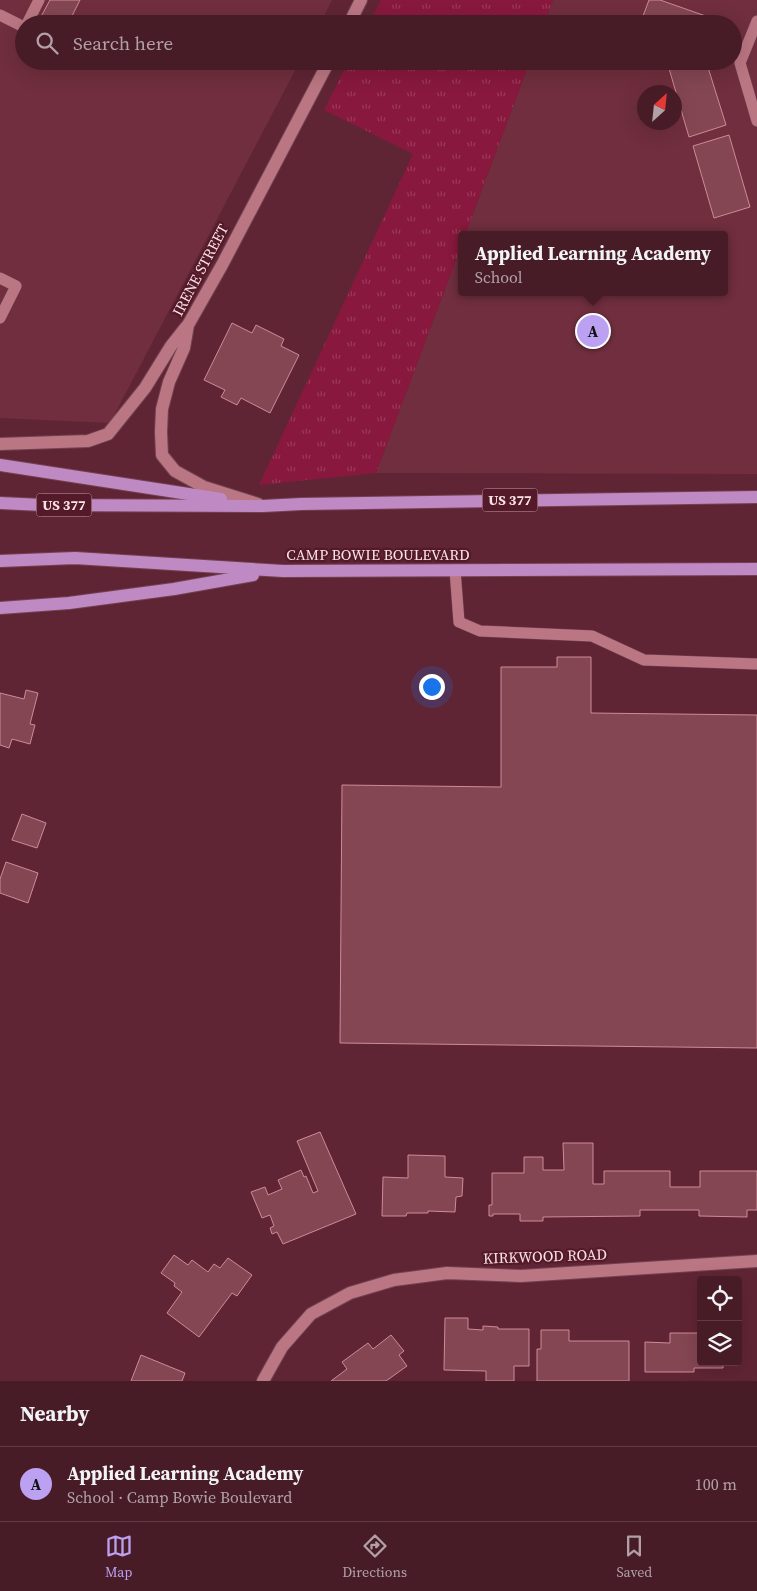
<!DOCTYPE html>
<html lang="en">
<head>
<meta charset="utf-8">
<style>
	:root { --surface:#481c27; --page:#4f252f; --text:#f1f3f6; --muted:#b1a1a7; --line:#603a44; --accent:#bca0f2 }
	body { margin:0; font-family:"Source Serif 4",serif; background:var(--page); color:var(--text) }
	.controls { position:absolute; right:15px; bottom:15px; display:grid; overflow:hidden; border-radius:5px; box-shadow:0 5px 20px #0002 }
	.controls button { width:45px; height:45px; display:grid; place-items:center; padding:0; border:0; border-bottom:1px solid var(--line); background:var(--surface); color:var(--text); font:25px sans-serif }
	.compass { position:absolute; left:637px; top:85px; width:45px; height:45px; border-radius:50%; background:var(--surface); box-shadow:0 5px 20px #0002; rotate:27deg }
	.you { position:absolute; left:431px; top:686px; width:18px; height:18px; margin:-12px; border:4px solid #fff; border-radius:50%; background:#1a73e8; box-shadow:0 0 0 8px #1a73e833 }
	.badge { display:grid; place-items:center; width:32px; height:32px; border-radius:50%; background:var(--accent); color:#111; font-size:16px; font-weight:700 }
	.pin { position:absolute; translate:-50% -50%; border:2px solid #fff; box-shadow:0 1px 5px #0006 }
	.popup { position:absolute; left:458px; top:231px; width:270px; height:65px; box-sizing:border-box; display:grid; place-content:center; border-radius:5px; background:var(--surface); filter:drop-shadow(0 1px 4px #0005); font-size:16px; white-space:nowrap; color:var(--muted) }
	.popup b { font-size:19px; color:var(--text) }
	.popup::after { content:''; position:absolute; left:50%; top:100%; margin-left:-10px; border:10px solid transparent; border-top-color:var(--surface) }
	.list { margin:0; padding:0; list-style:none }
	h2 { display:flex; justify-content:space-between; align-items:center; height:65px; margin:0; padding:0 20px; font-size:21px }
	h2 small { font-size:16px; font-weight:400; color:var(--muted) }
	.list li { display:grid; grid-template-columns:32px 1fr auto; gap:15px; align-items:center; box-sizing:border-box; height:75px; padding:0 20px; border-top:1px solid var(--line) }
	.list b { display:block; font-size:19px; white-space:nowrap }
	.list p { margin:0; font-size:16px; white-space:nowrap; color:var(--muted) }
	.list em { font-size:16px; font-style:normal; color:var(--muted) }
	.icon { flex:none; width:28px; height:28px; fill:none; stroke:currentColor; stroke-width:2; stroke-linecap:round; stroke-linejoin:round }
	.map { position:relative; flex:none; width:757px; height:1381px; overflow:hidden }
	.search { position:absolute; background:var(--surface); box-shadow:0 5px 20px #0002; left:15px; right:15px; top:15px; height:55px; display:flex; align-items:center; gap:12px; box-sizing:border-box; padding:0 18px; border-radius:28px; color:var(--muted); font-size:19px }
	.sheet { height:140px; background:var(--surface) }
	nav { display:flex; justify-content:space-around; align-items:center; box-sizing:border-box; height:70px; border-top:1px solid var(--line); background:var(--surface); font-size:14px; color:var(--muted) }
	nav a { display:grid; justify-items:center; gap:2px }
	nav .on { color:var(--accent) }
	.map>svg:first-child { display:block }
	.built { fill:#702e3e; fill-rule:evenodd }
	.grass { fill:url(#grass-tufts) }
	.building { fill:#844653; stroke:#d08a97 }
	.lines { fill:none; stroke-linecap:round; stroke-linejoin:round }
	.lane-casing { stroke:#724250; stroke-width:12 }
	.street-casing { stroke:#724250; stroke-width:14 }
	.primary-casing { stroke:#724250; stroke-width:14 }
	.lane { stroke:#ba7683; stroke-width:11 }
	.street { stroke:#ba7683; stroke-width:12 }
	.primary { stroke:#bf89c4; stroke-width:12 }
	.labels { text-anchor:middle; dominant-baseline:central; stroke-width:4.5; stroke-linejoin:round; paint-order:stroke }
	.shield { fill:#541a2a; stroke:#c9a7ae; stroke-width:1 }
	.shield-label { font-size:14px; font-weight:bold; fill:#fbe3e7 }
	.street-label { font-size:15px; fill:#fbe3e7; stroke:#541a2a }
</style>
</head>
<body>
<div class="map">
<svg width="757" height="1381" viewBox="0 0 757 1381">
	<defs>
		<pattern id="grass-tufts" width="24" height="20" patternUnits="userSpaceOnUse" patternTransform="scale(1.25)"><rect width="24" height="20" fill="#88183e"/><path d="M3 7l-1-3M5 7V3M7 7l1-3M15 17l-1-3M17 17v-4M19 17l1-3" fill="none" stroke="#9a395a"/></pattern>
	</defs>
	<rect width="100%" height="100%" fill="#602534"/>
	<!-- built -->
	<g class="built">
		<polygon points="0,0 332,0 320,24 24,24 24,61 300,61 110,423 0,418"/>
		<path d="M553 0H757V474L376 473 462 244V292H724V235H465L530 61H733V24H544ZM644 92H674V122H644Z"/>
	</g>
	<!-- grass -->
	<g class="grass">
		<polygon points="381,0 553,0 544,24 369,24"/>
		<polygon points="349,61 530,61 465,235 462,235 462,244 376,473 259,485 413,154 324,110"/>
	</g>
	<!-- building -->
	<g class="building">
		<polygon points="50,0 80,0 68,24 37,24"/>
		<polygon points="649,0 660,0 720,21 719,24 640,24"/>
		<polygon points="679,61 706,61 726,125 689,137 668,65"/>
		<polygon points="729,135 750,207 714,218 693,146"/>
		<polygon points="232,323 252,333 256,325 284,339 281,346 299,355 270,413 241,398 237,405 221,397 225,390 204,380"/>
		<polygon points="557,657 591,657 591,713 757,715 757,1048 340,1043 342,785 501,787 501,667 557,667"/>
		<polygon points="26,690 38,693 30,724 35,725 30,744 12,739 9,748 0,745 0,693 24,699"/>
		<polygon points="22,814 46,823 37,848 12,840"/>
		<polygon points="6,862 38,873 28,903 0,893 0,879"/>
		<polygon points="320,1132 356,1214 283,1244 277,1232 272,1234 270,1228 274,1226 270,1215 262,1218 251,1192 265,1187 268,1195 282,1189 278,1180 301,1170 304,1177 306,1176 313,1193 318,1191 297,1141"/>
		<polygon points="563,1143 593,1143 593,1184 604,1184 604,1171 670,1171 670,1187 700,1187 700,1171 757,1171 757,1210 747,1210 747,1217 699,1216 699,1210 640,1210 640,1216 543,1217 543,1221 520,1221 520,1214 493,1214 493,1216 489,1216 489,1205 492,1205 492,1173 524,1173 524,1157 543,1157 543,1170 564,1170"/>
		<polygon points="408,1155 445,1156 445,1177 463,1178 462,1196 456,1197 455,1212 428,1211 428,1213 407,1213 406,1216 382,1216 383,1177 408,1178"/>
		<polygon points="174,1255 188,1265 192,1260 208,1272 214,1264 220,1268 228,1258 252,1275 237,1296 232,1293 199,1337 167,1313 182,1292 174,1286 175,1283 161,1273"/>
		<polygon points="445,1318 468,1318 468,1329 483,1330 483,1326 498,1327 498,1329 529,1329 529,1366 514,1366 514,1381 486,1381 486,1371 444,1370"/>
		<polygon points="541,1330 569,1330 569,1341 629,1341 629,1381 537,1381 537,1349 541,1349"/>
		<polygon points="670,1333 701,1333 701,1362 723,1362 723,1368 694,1368 694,1372 645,1372 645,1342 670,1343"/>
		<polygon points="391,1335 404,1351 399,1355 407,1366 386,1381 331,1381 347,1369 342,1362 368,1343 373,1349"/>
		<polygon points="141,1355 185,1373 182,1381 131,1381"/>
	</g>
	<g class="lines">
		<!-- lane casing -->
		<g class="lane-casing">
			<g id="lane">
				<polyline points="0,15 24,27"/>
				<polyline points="757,21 740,63 757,121"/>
				<polyline points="27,24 39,0"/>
				<polyline points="0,278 16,286 0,318"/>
				<polyline points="455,570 459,622 480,631 592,636 644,660 757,664"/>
			</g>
		</g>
		<!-- street casing -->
		<g class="street-casing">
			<g id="street">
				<polyline points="349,24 361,0"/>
				<polyline points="0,444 88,441 108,434 145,388 171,346 186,327"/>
				<polyline points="258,504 204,487 175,471 162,455 161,432 162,409 169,382 184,348 188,325 222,265 329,61"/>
				<polyline points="263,1381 282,1347 311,1314 350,1293 394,1280 447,1273 521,1276 757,1261"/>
			</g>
		</g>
		<!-- primary casing -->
		<g class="primary-casing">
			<g id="primary">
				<polyline points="0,465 221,499"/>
				<polyline points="0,503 42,505 263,506 301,504 757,497"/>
				<polyline points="0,561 75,558 283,571 757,569"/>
				<polyline points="0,608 69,603 174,589 253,575"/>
			</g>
		</g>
		<!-- lane -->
		<use href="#lane" class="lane"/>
		<!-- street -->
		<use href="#street" class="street"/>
		<!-- primary -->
		<use href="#primary" class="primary"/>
	</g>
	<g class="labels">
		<!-- shield labels -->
		<g class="shield">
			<rect x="482.5" y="488.5" width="55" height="23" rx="4"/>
			<rect x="36.5" y="493.5" width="55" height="23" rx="4"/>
		</g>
		<g class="shield-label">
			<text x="510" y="500">US 377</text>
			<text x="64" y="505">US 377</text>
		</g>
		<!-- street labels -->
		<g class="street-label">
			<text transform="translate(200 270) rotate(-62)">IRENE STREET</text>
			<text x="378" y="554">CAMP BOWIE BOULEVARD</text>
			<text transform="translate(545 1256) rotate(-2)">KIRKWOOD ROAD</text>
		</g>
	</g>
</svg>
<div class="controls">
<button><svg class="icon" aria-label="locate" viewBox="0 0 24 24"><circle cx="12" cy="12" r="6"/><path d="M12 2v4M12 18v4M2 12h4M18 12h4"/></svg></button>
<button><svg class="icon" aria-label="layers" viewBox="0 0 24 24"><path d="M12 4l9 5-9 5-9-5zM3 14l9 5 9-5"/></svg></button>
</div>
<svg class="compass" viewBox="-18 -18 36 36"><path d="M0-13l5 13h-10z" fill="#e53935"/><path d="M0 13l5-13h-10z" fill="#b1a1a7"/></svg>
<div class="you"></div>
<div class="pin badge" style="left:593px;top:331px">A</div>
<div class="popup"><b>Applied Learning Academy</b>School</div>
<div class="search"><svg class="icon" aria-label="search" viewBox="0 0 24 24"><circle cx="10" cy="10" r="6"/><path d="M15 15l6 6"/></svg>Search here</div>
</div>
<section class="sheet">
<h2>Nearby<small></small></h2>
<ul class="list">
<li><span class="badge">A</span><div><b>Applied Learning Academy</b><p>School · Camp Bowie Boulevard</p></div><em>100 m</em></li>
</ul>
</section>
<nav>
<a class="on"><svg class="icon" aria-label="map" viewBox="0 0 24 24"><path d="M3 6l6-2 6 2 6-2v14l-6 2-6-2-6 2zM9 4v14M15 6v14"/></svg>Map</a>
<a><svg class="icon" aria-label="directions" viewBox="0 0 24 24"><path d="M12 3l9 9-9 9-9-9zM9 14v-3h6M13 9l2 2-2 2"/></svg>Directions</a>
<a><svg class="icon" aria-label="saved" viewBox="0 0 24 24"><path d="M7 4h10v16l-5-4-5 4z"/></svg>Saved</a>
</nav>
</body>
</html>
